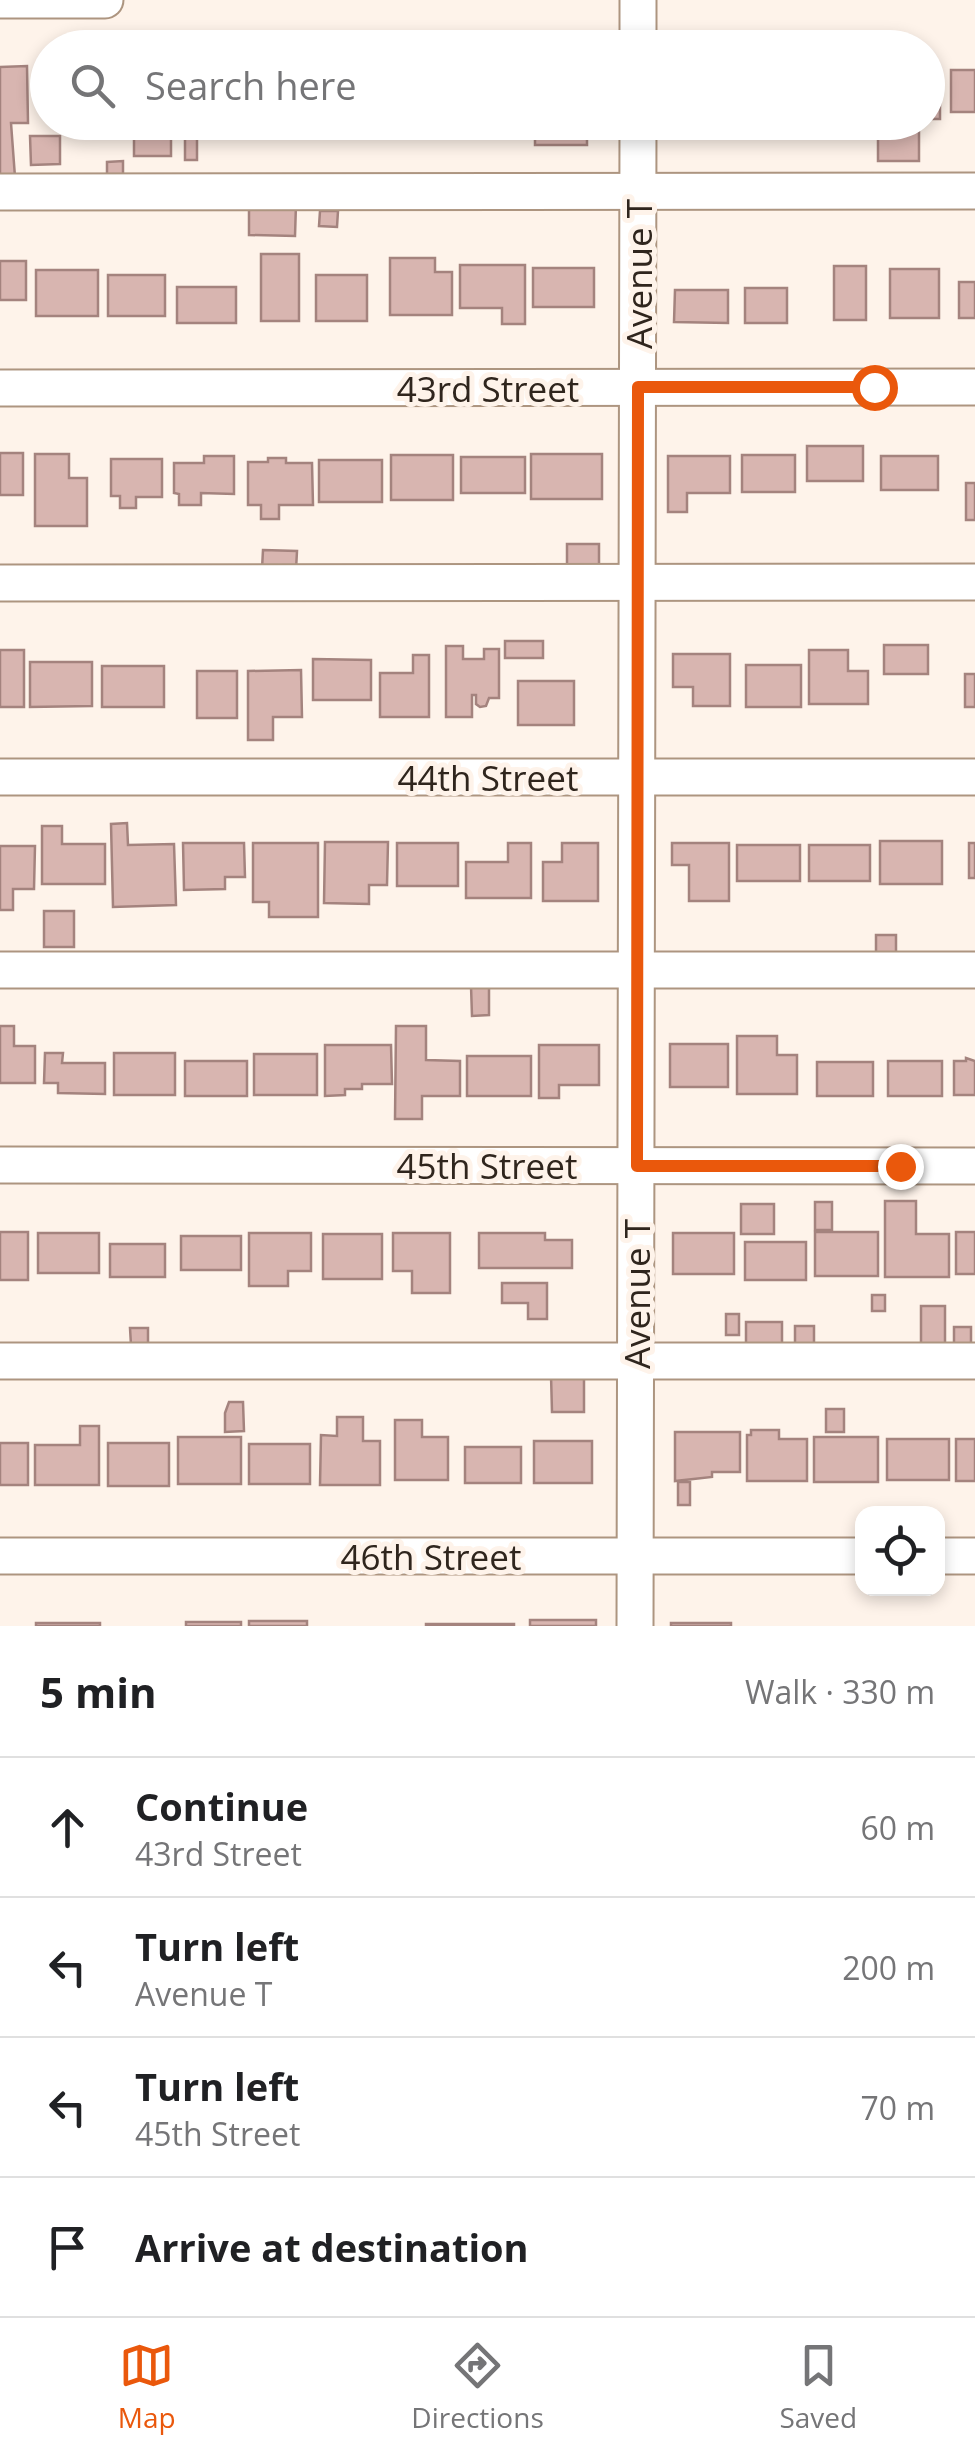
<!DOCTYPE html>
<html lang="en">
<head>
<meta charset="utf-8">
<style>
	:root { --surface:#fff; --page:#f6f6f6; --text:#202124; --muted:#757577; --line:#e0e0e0; --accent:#ea580c }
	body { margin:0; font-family:"Open Sans",sans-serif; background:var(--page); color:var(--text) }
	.controls { position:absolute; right:30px; bottom:30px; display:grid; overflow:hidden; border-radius:20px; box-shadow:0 5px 15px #0003 }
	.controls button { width:90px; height:90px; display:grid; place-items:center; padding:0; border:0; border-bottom:2px solid var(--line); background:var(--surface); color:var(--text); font:50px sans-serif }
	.stop { position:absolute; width:30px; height:30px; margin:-22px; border:8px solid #ea580c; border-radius:50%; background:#fff }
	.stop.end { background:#ea580c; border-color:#fff; box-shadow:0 2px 10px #0008 }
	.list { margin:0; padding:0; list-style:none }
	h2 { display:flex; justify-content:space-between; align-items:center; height:130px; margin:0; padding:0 40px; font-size:42px }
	h2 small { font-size:32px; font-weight:400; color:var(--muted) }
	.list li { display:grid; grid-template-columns:65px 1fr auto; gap:30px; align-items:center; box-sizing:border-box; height:140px; padding:0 40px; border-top:2px solid var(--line) }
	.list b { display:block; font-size:38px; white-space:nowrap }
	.list p { margin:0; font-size:32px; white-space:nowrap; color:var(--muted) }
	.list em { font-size:32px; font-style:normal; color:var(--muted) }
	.icon { flex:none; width:55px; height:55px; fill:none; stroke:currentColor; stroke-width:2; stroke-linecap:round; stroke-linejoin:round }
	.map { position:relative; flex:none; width:975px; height:1626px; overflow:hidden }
	.search { position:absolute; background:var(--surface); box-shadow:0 5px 15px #0003; left:30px; right:30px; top:30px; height:110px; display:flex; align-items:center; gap:25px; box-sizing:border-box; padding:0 35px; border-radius:55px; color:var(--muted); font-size:38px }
	.sheet { height:690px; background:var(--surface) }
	nav { display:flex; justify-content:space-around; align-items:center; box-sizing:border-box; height:140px; border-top:2px solid var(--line); background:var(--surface); font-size:28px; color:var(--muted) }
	nav a { display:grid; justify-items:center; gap:5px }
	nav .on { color:var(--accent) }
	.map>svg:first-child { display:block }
	.building { fill:#d8b5b0; stroke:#a4837e; stroke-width:2.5 }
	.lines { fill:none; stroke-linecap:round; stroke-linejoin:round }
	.minor-casing { stroke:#ad9580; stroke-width:39 }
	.minor { stroke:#fff; stroke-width:35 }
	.route { stroke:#ea580c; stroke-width:12 }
	.labels { text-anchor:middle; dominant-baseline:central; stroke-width:10; stroke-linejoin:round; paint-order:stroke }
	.street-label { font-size:35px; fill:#2f251d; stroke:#fef3ea }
</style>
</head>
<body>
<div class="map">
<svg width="975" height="1626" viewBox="0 0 975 1626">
	<rect width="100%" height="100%" fill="#fef3ea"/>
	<!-- building -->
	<g class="building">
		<polygon points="464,33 493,34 493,48 463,48"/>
		<polygon points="27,66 28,123 11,123 15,177 0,177 0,67"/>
		<rect x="951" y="70" width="24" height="42"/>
		<rect x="928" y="79" width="12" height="40"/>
		<polygon points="57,122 99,122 99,126 57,127"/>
		<rect x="134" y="122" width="37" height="34"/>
		<rect x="185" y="122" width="12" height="38"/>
		<rect x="203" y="122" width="35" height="7"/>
		<rect x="249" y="122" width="55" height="11"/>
		<rect x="390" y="122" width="62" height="5"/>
		<rect x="535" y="122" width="52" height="23"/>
		<rect x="878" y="122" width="41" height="39"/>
		<polygon points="30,136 60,136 60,164 31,165"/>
		<polygon points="123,161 123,181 107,181 107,162"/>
		<polygon points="249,202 296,204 295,236 249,235"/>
		<polygon points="320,211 338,211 337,227 319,226"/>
		<rect x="261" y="254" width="38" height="67"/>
		<polygon points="390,258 435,258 435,272 452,272 452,315 390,315"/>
		<rect x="0" y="261" width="26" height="39"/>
		<polygon points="460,265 525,265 525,324 502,324 502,308 460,308"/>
		<rect x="834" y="266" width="32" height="54"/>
		<rect x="533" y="268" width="61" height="39"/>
		<rect x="890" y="269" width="49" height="49"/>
		<rect x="36" y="270" width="62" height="46"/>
		<rect x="108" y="275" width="57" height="41"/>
		<rect x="316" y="275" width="51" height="46"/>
		<rect x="959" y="282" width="16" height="36"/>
		<rect x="177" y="287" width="59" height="36"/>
		<rect x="745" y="288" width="42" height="35"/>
		<polygon points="675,290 728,290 728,323 674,322"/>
		<rect x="807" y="446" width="56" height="35"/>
		<rect x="0" y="453" width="23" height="42"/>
		<polygon points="35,454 69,454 69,478 87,478 87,526 35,526"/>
		<rect x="531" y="454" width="71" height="45"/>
		<rect x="391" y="455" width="62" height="45"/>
		<rect x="742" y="455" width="53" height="37"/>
		<polygon points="204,456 234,456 234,494 201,493 201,505 179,505 179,494 174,493 174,463 204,463"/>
		<polygon points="668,456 730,456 730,493 687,493 687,512 668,512"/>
		<rect x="881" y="456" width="57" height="34"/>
		<rect x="461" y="457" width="64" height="36"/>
		<polygon points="268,458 286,458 286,463 312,463 313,505 279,505 279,519 261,519 261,505 248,505 248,462 268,462"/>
		<polygon points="111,459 162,459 162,497 136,497 136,508 120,508 120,496 111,496"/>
		<rect x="319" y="460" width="63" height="42"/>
		<rect x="966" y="483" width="9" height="37"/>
		<rect x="567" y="544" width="32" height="24"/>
		<polygon points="263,550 297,551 296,570 262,569"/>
		<rect x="505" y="641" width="38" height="17"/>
		<rect x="884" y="645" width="44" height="29"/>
		<polygon points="446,646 463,646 463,659 484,659 484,649 499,649 499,698 489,698 486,706 480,707 476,704 476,695 472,695 472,717 446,717"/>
		<rect x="0" y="650" width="24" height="57"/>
		<polygon points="809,650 848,650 848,671 868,671 868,704 809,704"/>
		<polygon points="673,654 730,654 730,706 693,706 693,687 673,687"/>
		<polygon points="413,655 429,655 429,717 380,717 380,673 413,673"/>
		<polygon points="313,659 371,660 371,700 313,700"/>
		<polygon points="30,662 92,662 92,706 30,707"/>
		<rect x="746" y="665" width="55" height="42"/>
		<rect x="102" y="666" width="62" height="41"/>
		<polygon points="301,670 302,717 273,717 273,740 248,740 248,671"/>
		<rect x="197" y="671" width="40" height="47"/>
		<rect x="965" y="674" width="10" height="33"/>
		<rect x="518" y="681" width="56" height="44"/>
		<polygon points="127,823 128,845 174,844 176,905 113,907 111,824"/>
		<polygon points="42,826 62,826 62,844 105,844 105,884 42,884"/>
		<rect x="880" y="841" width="62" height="43"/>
		<polygon points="325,842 388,842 387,885 369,885 369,904 324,903"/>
		<polygon points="183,843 244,843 245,877 225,877 225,889 184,890"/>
		<polygon points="253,843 318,843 318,917 269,917 269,902 253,902"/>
		<rect x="397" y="843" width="61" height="43"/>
		<polygon points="508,843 531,843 531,898 466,898 466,862 508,862"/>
		<polygon points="562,843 598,843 598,901 543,901 543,862 562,862"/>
		<polygon points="672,843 729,843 729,901 689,901 689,865 672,865"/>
		<rect x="969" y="843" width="6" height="35"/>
		<rect x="737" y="845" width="63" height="36"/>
		<rect x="809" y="845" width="61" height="36"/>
		<polygon points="0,846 35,846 34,889 13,889 13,910 0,910"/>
		<rect x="44" y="911" width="30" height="36"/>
		<rect x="876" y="935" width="20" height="25"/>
		<polygon points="471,986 489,986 489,1015 472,1016"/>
		<polygon points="0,1026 14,1026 14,1046 35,1046 35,1083 0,1083"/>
		<polygon points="396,1026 426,1026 426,1060 460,1061 460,1096 422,1096 422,1119 395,1119"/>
		<polygon points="737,1036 777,1036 777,1055 797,1055 797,1094 737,1094"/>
		<rect x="670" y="1044" width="58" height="43"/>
		<polygon points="325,1045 391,1045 392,1084 362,1084 362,1089 345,1089 345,1095 325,1096"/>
		<polygon points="539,1045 599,1045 599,1085 559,1085 559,1098 539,1098"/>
		<polygon points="45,1053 63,1053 62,1063 105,1063 105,1094 58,1093 58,1083 44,1083"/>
		<rect x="114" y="1053" width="61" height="42"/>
		<rect x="254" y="1054" width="63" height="41"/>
		<rect x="467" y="1056" width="64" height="40"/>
		<polygon points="966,1058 975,1061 975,1095 954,1095 954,1061 966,1061"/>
		<rect x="185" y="1061" width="62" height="35"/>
		<rect x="888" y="1061" width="54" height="35"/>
		<rect x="817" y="1062" width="56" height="34"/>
		<polygon points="885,1201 916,1201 916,1234 949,1234 949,1277 885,1277"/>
		<rect x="815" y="1202" width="17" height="28"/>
		<rect x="741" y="1204" width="33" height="30"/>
		<rect x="0" y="1232" width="28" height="48"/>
		<rect x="815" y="1232" width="63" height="44"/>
		<rect x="956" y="1232" width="19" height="42"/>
		<rect x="38" y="1233" width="61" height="40"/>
		<polygon points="249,1233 311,1233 311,1271 288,1271 288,1286 249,1286"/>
		<polygon points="393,1233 450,1233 450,1293 412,1293 412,1271 393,1271"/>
		<polygon points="479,1233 545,1233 545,1240 572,1240 572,1268 479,1268"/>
		<rect x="673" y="1233" width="61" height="41"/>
		<rect x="323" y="1234" width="59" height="45"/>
		<rect x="181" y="1236" width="60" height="34"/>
		<rect x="745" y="1242" width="61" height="38"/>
		<rect x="110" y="1244" width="55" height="33"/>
		<polygon points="502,1283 547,1283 547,1319 528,1319 528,1303 502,1303"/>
		<rect x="872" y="1295" width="13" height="16"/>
		<rect x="921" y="1306" width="24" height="41"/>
		<rect x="726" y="1314" width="13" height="21"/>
		<rect x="746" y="1322" width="36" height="25"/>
		<rect x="795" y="1326" width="19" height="23"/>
		<rect x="954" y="1327" width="17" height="21"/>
		<polygon points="130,1328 148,1328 148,1345 131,1345"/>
		<polygon points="551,1375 584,1375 584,1412 552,1412"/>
		<polygon points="229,1402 243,1402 244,1431 225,1432 225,1413"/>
		<rect x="826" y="1409" width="18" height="23"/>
		<polygon points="337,1417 363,1417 363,1441 380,1441 380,1485 320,1485 321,1435 337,1436"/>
		<polygon points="395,1420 422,1420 422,1437 448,1437 448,1480 395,1480"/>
		<polygon points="80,1426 99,1426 99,1485 35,1485 35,1445 80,1445"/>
		<polygon points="751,1430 779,1430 779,1439 807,1439 807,1481 747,1481 747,1435 751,1435"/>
		<polygon points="675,1432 740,1432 740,1472 712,1472 712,1477 675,1481"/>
		<rect x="178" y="1437" width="63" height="47"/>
		<rect x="814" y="1437" width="64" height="45"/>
		<rect x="887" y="1439" width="62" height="41"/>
		<rect x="956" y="1439" width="19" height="42"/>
		<rect x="534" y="1441" width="58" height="42"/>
		<rect x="0" y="1443" width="28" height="42"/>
		<rect x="108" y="1443" width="61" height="43"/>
		<rect x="249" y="1444" width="61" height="40"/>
		<rect x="465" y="1447" width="56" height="36"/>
		<rect x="678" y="1482" width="12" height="23"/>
		<rect x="530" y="1620" width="66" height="6"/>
		<rect x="249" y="1621" width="58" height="5"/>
		<rect x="186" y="1622" width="55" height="4"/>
		<rect x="36" y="1623" width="64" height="3"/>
		<rect x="671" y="1623" width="60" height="3"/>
		<rect x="426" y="1624" width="88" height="2"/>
	</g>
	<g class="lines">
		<!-- minor casing -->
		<g class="minor-casing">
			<g id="minor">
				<polyline points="0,0 105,0"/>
				<polyline points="638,0 638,48"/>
				<polyline points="0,192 975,191"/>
				<polyline points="0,388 975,387"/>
				<polyline points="0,583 975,582"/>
				<polyline points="0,777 975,777"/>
				<polyline points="0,970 975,970"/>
				<polyline points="0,1165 975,1166"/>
				<polyline points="0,1361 975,1361"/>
				<polyline points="0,1556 862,1556"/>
				<polyline points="938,1556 975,1556"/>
				<polyline points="635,1626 638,122"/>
			</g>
		</g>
		<!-- minor -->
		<use href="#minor" class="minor"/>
	</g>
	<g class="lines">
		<!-- route -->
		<polyline class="route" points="874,387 638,387 637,1166 900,1166"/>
	</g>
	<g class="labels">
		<!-- street labels -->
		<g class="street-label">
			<text transform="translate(638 274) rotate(-90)">Avenue T</text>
			<text x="488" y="388">43rd Street</text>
			<text x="488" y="777">44th Street</text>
			<text x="487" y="1165">45th Street</text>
			<text transform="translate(636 1294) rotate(-90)">Avenue T</text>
			<text x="431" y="1556">46th Street</text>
		</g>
	</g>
</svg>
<div class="controls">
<button><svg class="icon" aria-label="locate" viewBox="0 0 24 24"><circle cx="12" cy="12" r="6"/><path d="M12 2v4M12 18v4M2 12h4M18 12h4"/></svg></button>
</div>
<div class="stop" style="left:874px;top:387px"></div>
<div class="stop end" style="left:900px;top:1166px"></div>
<div class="search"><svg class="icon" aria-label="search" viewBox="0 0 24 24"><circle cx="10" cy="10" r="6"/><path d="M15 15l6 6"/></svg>Search here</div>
</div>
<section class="sheet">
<h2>5 min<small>Walk · 330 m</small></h2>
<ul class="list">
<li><svg class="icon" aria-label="ahead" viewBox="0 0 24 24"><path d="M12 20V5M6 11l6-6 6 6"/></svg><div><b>Continue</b><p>43rd Street</p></div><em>60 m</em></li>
<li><svg class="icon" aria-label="left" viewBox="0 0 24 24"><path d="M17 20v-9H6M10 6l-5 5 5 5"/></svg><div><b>Turn left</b><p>Avenue T</p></div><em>200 m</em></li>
<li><svg class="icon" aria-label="left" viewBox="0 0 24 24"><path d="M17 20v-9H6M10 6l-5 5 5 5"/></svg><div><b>Turn left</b><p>45th Street</p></div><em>70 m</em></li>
<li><svg class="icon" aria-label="arrive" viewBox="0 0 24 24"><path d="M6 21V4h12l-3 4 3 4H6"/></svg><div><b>Arrive at destination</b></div></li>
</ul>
</section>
<nav>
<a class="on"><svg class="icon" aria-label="map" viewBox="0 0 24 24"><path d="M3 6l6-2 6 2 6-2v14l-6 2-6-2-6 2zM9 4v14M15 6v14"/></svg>Map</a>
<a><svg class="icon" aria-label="directions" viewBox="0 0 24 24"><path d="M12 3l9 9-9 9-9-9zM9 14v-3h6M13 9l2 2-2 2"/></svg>Directions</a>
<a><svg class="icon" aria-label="saved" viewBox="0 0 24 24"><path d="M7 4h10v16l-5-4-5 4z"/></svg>Saved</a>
</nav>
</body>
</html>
